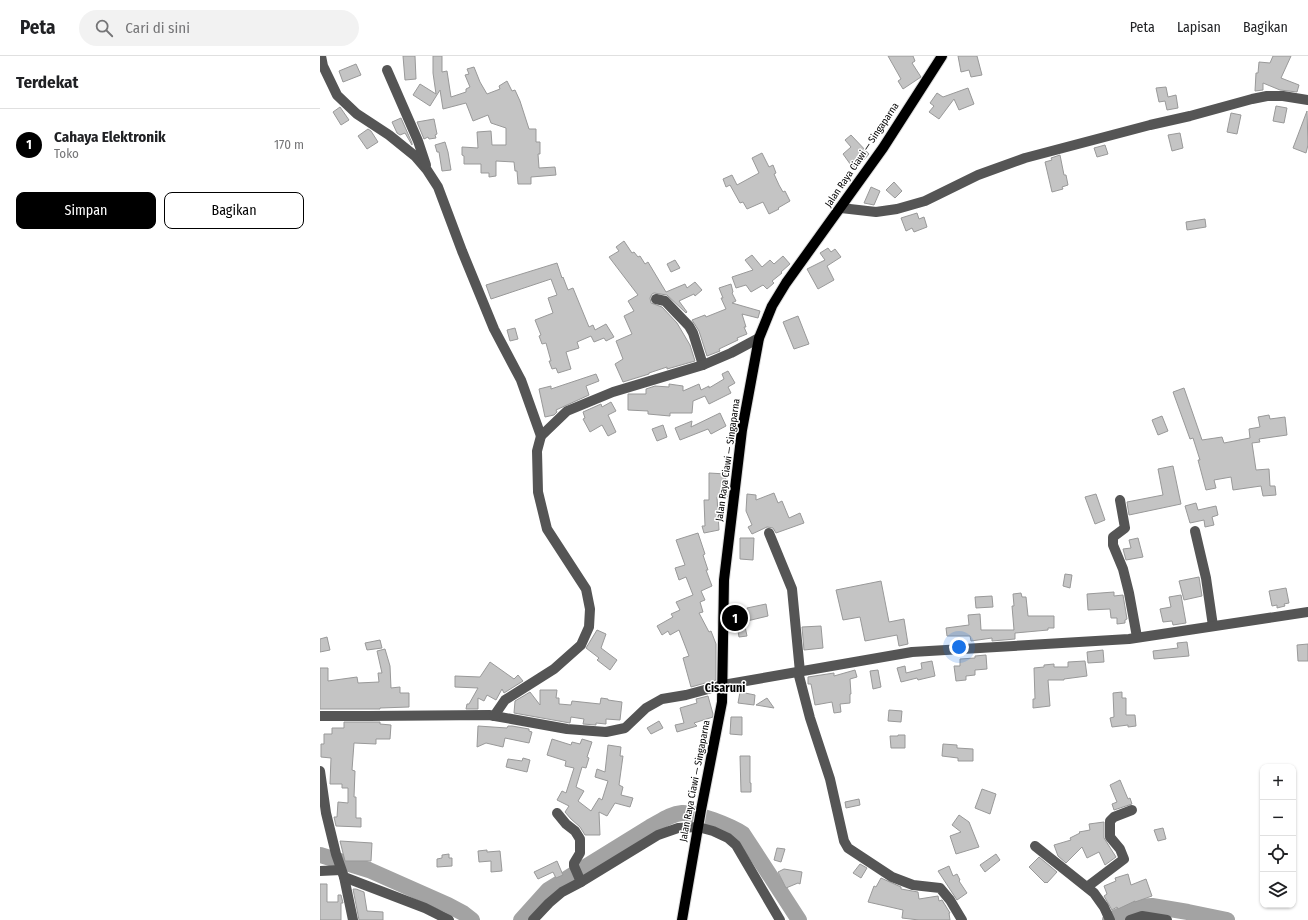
<!DOCTYPE html>
<html lang="id">
<head>
<meta charset="utf-8">
<style>
	:root { --surface:#fff; --page:#f2f2f2; --text:#202124; --muted:#757577; --line:#e0e0e0; --accent:#000 }
	body { margin:0; font-family:"Fira Sans Condensed",sans-serif; background:var(--page); color:var(--text) }
	.controls { position:absolute; right:12px; bottom:12px; display:grid; overflow:hidden; border-radius:8px; box-shadow:0 1px 3px #0004 }
	.controls button { width:36px; height:36px; display:grid; place-items:center; padding:0; border:0; border-bottom:1px solid var(--line); background:var(--surface); color:var(--text); font:20px sans-serif }
	.you { position:absolute; left:639px; top:591px; width:14px; height:14px; margin:-10px; border:3px solid #fff; border-radius:50%; background:#1a73e8; box-shadow:0 0 0 6px #1a73e833 }
	.badge { display:grid; place-items:center; width:26px; height:26px; border-radius:50%; background:var(--accent); color:#fff; font-size:13px; font-weight:700 }
	.pin { position:absolute; translate:-50% -50%; border:2px solid #fff; box-shadow:0 1px 4px #0006 }
	.list { margin:0; padding:0; list-style:none }
	h2 { display:flex; justify-content:space-between; align-items:center; height:52px; margin:0; padding:0 16px; font-size:17px }
	h2 small { font-size:13px; font-weight:400; color:var(--muted) }
	.list li { display:grid; grid-template-columns:26px 1fr auto; gap:12px; align-items:center; box-sizing:border-box; height:72px; padding:0 16px; border-top:1px solid var(--line) }
	.list b { display:block; font-size:15px; white-space:nowrap }
	.list p { margin:0; font-size:13px; white-space:nowrap; color:var(--muted) }
	.list em { font-size:13px; font-style:normal; color:var(--muted) }
	.actions { display:flex; gap:8px; padding:12px 16px }
	.actions a { flex:1; padding:9px 0; border:1px solid var(--accent); border-radius:8px; text-align:center; font-size:14px; color:var(--accent) }
	.actions .main { background:var(--accent); color:#fff }
	.icon { flex:none; width:22px; height:22px; fill:none; stroke:currentColor; stroke-width:2; stroke-linecap:round; stroke-linejoin:round }
	.map { position:relative; flex:none; width:988px; height:864px; overflow:hidden }
	header { display:flex; align-items:center; gap:24px; box-sizing:border-box; height:56px; padding:0 20px; background:var(--surface); border-bottom:1px solid var(--line) }
	header strong { font-size:19px }
	nav { display:flex; gap:22px; margin-inline-start:auto; font-size:14px }
	.search { width:280px; height:36px; background:var(--page); display:flex; align-items:center; gap:10px; box-sizing:border-box; padding:0 14px; border-radius:22px; color:var(--muted); font-size:15px }
	main { display:flex }
	aside { flex:1; background:var(--surface) }
	.map>svg:first-child { display:block }
	.lines { fill:none; stroke-linecap:round; stroke-linejoin:round }
	.river { stroke:#a3a3a3; stroke-width:16 }
	.building { fill:#c4c4c4; stroke:#999 }
	.major-casing { stroke:#dbdbdb; stroke-width:12 }
	.minor { stroke:#555; stroke-width:10 }
	.major { stroke:#000; stroke-width:10 }
	.labels { text-anchor:middle; dominant-baseline:central; stroke-width:3; stroke-linejoin:round; paint-order:stroke }
	.street-label { font-size:10px; fill:#000; stroke:#fff }
	.quarter-label { font-size:12px; font-weight:bold; fill:#000; stroke:#fff }
</style>
</head>
<body>
<header>
<strong>Peta</strong>
<div class="search"><svg class="icon" aria-label="search" viewBox="0 0 24 24"><circle cx="10" cy="10" r="6"/><path d="M15 15l6 6"/></svg>Cari di sini</div>
<nav><a>Peta</a><a>Lapisan</a><a>Bagikan</a></nav>
</header>
<main>
<aside>
<h2>Terdekat<small></small></h2>
<ul class="list">
<li><span class="badge">1</span><div><b>Cahaya Elektronik</b><p>Toko</p></div><em>170 m</em></li>
</ul>
<div class="actions"><a class="main">Simpan</a><a>Bagikan</a></div>
</aside>
<div class="map">
<svg width="988" height="864" viewBox="0 0 988 864">
	<rect width="100%" height="100%" fill="#fff"/>
	<g class="lines">
		<!-- river -->
		<g class="river">
			<polyline points="0,799 49,814 128,849 143,857 152,864"/>
			<path d="M201 864 228 834 330 771C340 766 350 758 362 757 376 756 411 770 423 778L479 864"/>
			<polyline points="790,864 818,851 832,850 868,856 907,864"/>
		</g>
	</g>
	<!-- building -->
	<g class="building">
		<polygon points="83,0 95,0 96,23 85,24"/>
		<polygon points="113,0 122,0 122,16 127,15 131,41 146,36 146,33 150,31 145,19 149,18 147,13 154,11 160,26 167,38 180,33 179,30 187,25 192,35 195,34 200,45 209,73 216,73 216,86 220,86 220,98 218,98 219,112 235,111 236,119 211,121 211,128 198,128 197,115 195,115 194,106 176,105 176,120 169,121 169,117 161,117 161,108 144,108 144,100 142,99 142,91 158,92 157,76 171,75 172,89 186,89 186,72 171,67 168,59 153,65 146,47 123,53 120,34 110,50 93,39 100,28 116,38 113,17"/>
		<polygon points="568,0 593,0 595,5 592,7 601,21 583,33 578,25 581,23"/>
		<polygon points="638,0 657,0 662,19 651,21 649,14 641,16"/>
		<polygon points="953,0 971,0 961,22 979,29 977,36 960,34 943,27 943,34 935,35 936,17 938,17 939,6 950,7"/>
		<polygon points="36,8 41,19 23,26 19,15"/>
		<polygon points="846,31 848,41 856,39 858,52 847,54 845,45 839,46 836,32"/>
		<polygon points="648,32 654,48 639,54 634,43 619,63 609,56 614,50 610,47 617,37 623,41"/>
		<polygon points="956,50 967,52 964,67 953,65"/>
		<polygon points="20,51 29,64 21,69 13,56"/>
		<polygon points="987,55 988,89 986,97 973,92"/>
		<polygon points="911,57 921,59 917,78 907,76"/>
		<polygon points="81,62 92,87 92,89 85,77 80,79 77,77 72,66"/>
		<polygon points="114,63 117,78 115,79 116,82 109,83 108,81 104,83 97,66"/>
		<polygon points="48,73 51,75 58,86 47,93 38,80"/>
		<polygon points="860,77 863,92 852,95 848,79"/>
		<polygon points="531,79 549,98 541,107 533,112 523,98 531,91 525,84"/>
		<polygon points="125,86 128,96 131,114 122,115 119,96 117,96 115,89"/>
		<polygon points="785,89 788,98 777,101 774,92"/>
		<polygon points="442,97 449,111 453,109 456,117 454,118 459,129 463,136 465,135 470,145 458,152 459,153 449,158 443,146 427,153 423,146 420,147 410,129 406,131 403,123 412,119 417,129 439,117 432,102"/>
		<polygon points="740,99 744,119 746,119 748,129 742,131 743,133 732,136 725,106 732,104 731,102"/>
		<polygon points="574,126 582,135 575,142 566,134"/>
		<polygon points="551,131 560,135 554,149 544,147"/>
		<polygon points="597,157 599,163 604,161 607,171 594,176 592,172 586,175 581,162"/>
		<polygon points="885,163 886,171 867,174 866,166"/>
		<polygon points="304,185 312,197 314,196 318,201 320,200 325,208 328,206 346,236 365,228 367,232 375,226 382,234 375,240 374,238 359,245 367,256 366,257 347,239 334,237 332,238 330,242 331,247 342,251 357,267 370,289 375,305 347,313 347,311 329,317 329,318 303,326 295,308 303,303 296,285 312,278 304,260 314,255 308,245 318,239 289,201 299,195 296,191"/>
		<polygon points="508,192 511,196 515,193 521,201 507,210 514,224 498,233 487,213 505,204 500,197"/>
		<polygon points="432,199 442,211 450,204 454,208 463,200 470,208 461,216 462,217 452,225 454,227 447,233 443,229 431,236 426,229 416,232 412,221 433,214 425,204"/>
		<polygon points="355,204 360,212 351,216 347,208"/>
		<polygon points="237,207 242,222 243,221 248,234 253,232 269,271 273,269 275,274 286,268 294,281 286,285 284,282 274,286 271,280 257,286 259,292 246,296 251,313 238,317 236,312 232,313 229,305 231,305 226,287 222,288 219,280 221,279 215,264 233,257 228,242 237,239 231,223 171,243 166,229"/>
		<polygon points="411,228 413,236 412,237 416,245 412,247 440,255 438,262 422,258 426,271 424,271 427,278 417,282 418,284 399,293 400,295 387,300 379,275 372,264 385,259 386,261 406,253 401,242 403,242 399,232"/>
		<polygon points="478,260 489,288 474,293 463,266"/>
		<polygon points="195,272 198,283 190,285 187,274"/>
		<polygon points="408,315 415,327 408,331 411,337 389,348 385,340 373,345 372,357 350,357 350,360 328,358 328,355 308,354 308,338 326,338 326,333 335,330 349,331 349,328 363,330 363,335 379,328 381,334 389,330 389,332 404,323 402,318"/>
		<polygon points="276,318 279,325 266,330 269,339 236,354 237,356 234,359 225,361 219,333 231,330 231,333"/>
		<polygon points="864,332 882,384 902,381 904,387 930,382 929,373 940,371 938,361 949,359 950,363 965,361 967,379 939,383 940,386 932,387 936,414 949,413 950,430 955,430 956,439 943,440 941,430 913,434 911,421 894,424 896,432 886,434 878,404 880,404 873,382 870,383 853,336"/>
		<polygon points="291,346 296,355 288,359 296,376 288,380 282,369 270,376 263,363 265,362 263,356 281,348 282,351"/>
		<polygon points="400,357 406,370 391,378 388,373 360,384 355,372 372,365 371,371"/>
		<polygon points="842,360 848,375 838,379 832,364"/>
		<polygon points="343,369 347,381 337,385 332,373"/>
		<polygon points="853,410 861,448 809,459 807,446 843,439 838,413"/>
		<polygon points="389,417 406,418 405,433 407,433 407,441 397,441 399,474 384,477 382,470 385,470 384,444 389,444"/>
		<polygon points="454,437 458,447 462,445 469,462 480,457 484,467 456,477 453,472 447,471 432,478 428,471 432,469 426,455 427,438 436,439 436,444"/>
		<polygon points="776,438 785,464 775,468 765,441"/>
		<polygon points="876,447 878,454 896,450 898,459 892,461 894,469 885,471 884,464 870,467 865,450"/>
		<polygon points="378,477 385,498 383,499 388,514 386,514 392,530 381,535 385,544 380,546 383,556 379,557 389,576 391,575 396,588 396,624 371,631 363,602 369,600 359,574 350,579 348,575 342,579 337,570 353,561 351,558 360,554 356,546 373,539 366,521 359,524 355,512 365,509 356,484"/>
		<polygon points="420,482 434,482 433,504 420,503"/>
		<polygon points="818,482 823,501 806,504 803,493 811,492 809,484"/>
		<polygon points="745,518 752,519 750,532 743,530"/>
		<polygon points="879,521 882,540 864,544 859,525"/>
		<polygon points="561,525 569,566 584,563 588,588 579,590 577,579 545,585 540,561 523,564 516,534"/>
		<polygon points="966,532 969,547 964,548 965,550 957,552 957,549 952,550 949,535"/>
		<polygon points="794,536 794,540 803,539 807,563 805,564 805,567 797,568 797,562 791,562 790,553 768,554 767,538"/>
		<polygon points="701,537 702,541 706,541 708,560 734,560 734,572 728,572 728,574 695,577 695,583 672,585 672,582 651,585 650,580 627,580 626,572 649,569 648,559 660,558 661,574 694,574 692,550 694,550 693,538"/>
		<polygon points="861,539 866,567 853,569 852,565 843,566 840,553 851,551 849,541"/>
		<polygon points="672,540 673,551 656,552 655,541"/>
		<polygon points="446,548 448,560 427,565 425,556 427,556 427,552"/>
		<polygon points="423,561 427,580 419,581 418,575 416,575 413,563"/>
		<polygon points="501,570 503,592 484,594 482,571"/>
		<polygon points="277,574 286,578 281,592 297,604 290,614 277,604 279,602 266,592"/>
		<polygon points="7,581 10,594 0,596 0,583"/>
		<polygon points="60,584 62,592 47,594 45,587"/>
		<polygon points="867,586 869,600 834,603 833,595 858,592 857,587"/>
		<polygon points="988,588 988,605 978,605 977,589"/>
		<polygon points="65,593 70,610 71,632 80,631 80,637 89,637 89,651 60,652 60,653 0,653 0,612 8,612 8,625 37,621 38,627 59,626 58,617 62,617 57,595"/>
		<polygon points="783,594 784,606 768,607 767,596"/>
		<polygon points="666,599 667,613 655,614 655,619 646,620 646,624 636,625 634,610 640,610 640,603 655,602 655,600"/>
		<polygon points="612,605 615,620 598,624 597,622 581,626 577,612 585,610 586,617 602,613 601,607"/>
		<polygon points="765,605 767,620 744,623 744,624 728,624 730,650 713,652 713,643 715,643 714,612 724,611 724,609 734,608 734,611 748,611 748,606"/>
		<polygon points="170,606 194,623 198,619 203,625 184,637 182,633 176,644 167,639 164,645 158,642 158,653 146,653 147,648 149,648 158,632 135,631 135,620 160,621"/>
		<polygon points="535,614 537,621 530,623 531,638 530,638 530,647 520,648 521,656 514,657 512,646 495,649 491,628 488,628 488,621 514,617 514,620"/>
		<polygon points="558,614 561,631 553,633 550,615"/>
		<polygon points="220,634 237,634 236,642 239,642 239,648 251,649 252,645 280,648 281,642 288,643 288,644 302,646 300,664 286,663 286,668 276,667 276,669 263,668 264,663 251,661 250,667 194,657 195,645 210,636 220,649"/>
		<polygon points="420,636 435,639 434,649 418,647"/>
		<polygon points="802,636 802,642 806,642 806,659 815,659 816,670 808,671 808,669 792,671 790,662 794,661 793,637"/>
		<polygon points="388,640 393,658 393,661 374,667 377,670 357,676 355,669 364,667 360,652 377,647 376,643"/>
		<polygon points="447,642 454,652 436,649"/>
		<polygon points="569,654 582,655 581,666 568,665"/>
		<polygon points="411,661 422,661 422,679 410,678"/>
		<polygon points="339,665 343,672 331,678 327,672"/>
		<polygon points="24,666 60,666 60,668 71,669 70,683 56,683 56,688 34,687 32,714 35,715 34,741 36,741 36,762 41,762 41,771 16,770 14,761 17,761 18,746 28,747 28,732 22,732 22,728 10,728 11,702 1,701 1,688 4,688 4,678 12,678 12,672 24,672"/>
		<polygon points="158,670 187,672 188,670 192,670 209,673 209,675 212,676 209,687 185,682 183,691 166,687 157,691"/>
		<polygon points="578,679 585,679 585,692 571,692 570,680 578,680"/>
		<polygon points="232,683 251,689 252,686 260,688 262,683 272,686 267,701 269,702 266,712 262,711 256,731 264,735 258,745 271,755 279,742 282,744 288,725 275,721 277,713 285,716 288,689 301,691 300,700 303,700 299,729 303,731 301,739 313,742 310,751 295,747 287,760 279,756 280,779 265,779 260,771 251,763 245,756 249,750 237,744 242,735 246,737 254,712 245,710 246,705 227,699"/>
		<polygon points="623,688 637,689 637,692 653,693 653,705 638,705 638,702 622,700"/>
		<polygon points="420,700 430,700 430,727 431,727 431,736 421,736"/>
		<polygon points="203,702 210,704 207,716 186,711 188,703 202,705"/>
		<polygon points="800,724 808,743 810,742 812,748 794,754 792,748 797,746 790,729"/>
		<polygon points="662,733 676,738 670,758 655,752"/>
		<polygon points="539,743 540,749 526,752 525,746"/>
		<polygon points="639,759 649,766 659,791 636,798 630,780 641,776 632,769"/>
		<polygon points="784,766 784,782 796,801 785,809 779,796 767,802 762,791 746,807 738,800 734,789 751,784 750,782 760,777 759,776 770,774 769,768"/>
		<polygon points="843,772 846,783 838,785 834,774"/>
		<polygon points="20,785 52,787 51,805 25,805"/>
		<polygon points="457,792 465,793 461,806 454,804"/>
		<polygon points="167,794 167,796 180,795 182,815 171,816 171,805 159,806 158,795"/>
		<polygon points="129,798 129,802 132,802 132,810 117,811 117,803 122,802 122,799"/>
		<polygon points="676,798 680,804 665,816 660,809"/>
		<polygon points="719,801 737,816 727,827 726,826 725,827 709,811"/>
		<polygon points="237,805 243,819 236,822 233,816 218,823 214,816"/>
		<polygon points="540,808 547,812 541,822 533,817"/>
		<polygon points="629,810 633,820 637,818 640,824 639,825 647,837 637,844 618,815"/>
		<polygon points="464,813 482,816 480,828 478,827 466,832 458,816"/>
		<polygon points="808,818 811,829 826,823 832,840 815,846 815,845 798,853 797,851 792,854 784,840 787,838 784,830 796,825 795,822"/>
		<polygon points="561,822 581,831 581,833 598,836 599,843 618,840 619,845 622,844 630,857 629,857 630,864 599,864 582,862 583,854 548,846 554,830 556,831"/>
		<polygon points="0,828 7,828 7,846 18,846 18,839 21,839 23,847 21,847 21,864 0,864"/>
		<polygon points="33,833 36,833 44,836 47,855 63,856 63,864 39,864"/>
	</g>
	<g class="lines">
		<!-- major casing -->
		<g class="major-casing">
			<polyline id="major" points="362,864 381,754 402,646 404,524 422,374 439,282 452,250 466,227 563,92 622,0"/>
		</g>
		<!-- minor -->
		<g class="minor">
			<polyline points="1,0 3,10 17,39 37,58 69,79 95,100 107,114 118,131 142,195 174,273 201,324 221,380"/>
			<polyline points="67,14 98,85 106,109"/>
			<polyline points="521,152 556,156 577,153 605,145 658,119 705,102 830,69 870,60 932,43 947,40 963,40 988,44"/>
			<polyline points="336,243 345,245 369,270 373,277 383,309"/>
			<polyline points="800,444 805,472 793,481 793,489 803,513 809,537 817,581"/>
			<polyline points="875,475 886,522 893,570"/>
			<polyline points="449,477 472,533 480,616"/>
			<polyline points="478,616 490,662 510,723 524,785 528,792 572,821 593,829 620,832 630,844 642,864"/>
			<polyline points="0,660 49,660 169,659 247,673 286,676 305,672 326,652 342,643 366,639 403,629 592,596 809,583 988,556"/>
			<polyline points="174,660 185,644 234,613 261,589 269,571 270,553 266,533 227,473 218,436 217,395 221,380 247,355 293,336 383,309 411,297 439,282"/>
			<polyline points="0,715 6,757 16,798 24,821 33,864"/>
			<polyline points="237,757 246,768 255,775 260,783 260,797 254,807 254,810 261,826"/>
			<polyline points="715,790 774,837 784,851 790,864"/>
			<polyline points="0,815 21,814"/>
			<polyline points="24,821 105,852 129,864"/>
			<polyline points="767,831 804,803 800,793 790,781 790,765 794,761 812,754"/>
			<polyline points="213,864 229,847 242,836 261,826 338,779 358,772 378,771 393,775 408,782 416,789 460,864"/>
			<polyline points="810,864 822,860 847,864"/>
		</g>
		<!-- major -->
		<use href="#major" class="major"/>
	</g>
	<g class="labels">
		<!-- street labels -->
		<g class="street-label">
			<text transform="translate(542 99) rotate(-56)">Jalan Raya Ciawi — Singaparna</text>
			<text transform="translate(408 404) rotate(-82)">Jalan Raya Ciawi — Singaparna</text>
			<text transform="translate(375 725) rotate(-79)">Jalan Raya Ciawi — Singaparna</text>
		</g>
		<!-- quarter labels -->
		<g class="quarter-label">
			<text x="405" y="632">Cisaruni</text>
		</g>
	</g>
</svg>
<div class="controls">
<button>+</button>
<button>−</button>
<button><svg class="icon" aria-label="locate" viewBox="0 0 24 24"><circle cx="12" cy="12" r="6"/><path d="M12 2v4M12 18v4M2 12h4M18 12h4"/></svg></button>
<button><svg class="icon" aria-label="layers" viewBox="0 0 24 24"><path d="M12 4l9 5-9 5-9-5zM3 14l9 5 9-5"/></svg></button>
</div>
<div class="you"></div>
<div class="pin badge" style="left:415px;top:562px">1</div>
</div>
</main>
</body>
</html>
